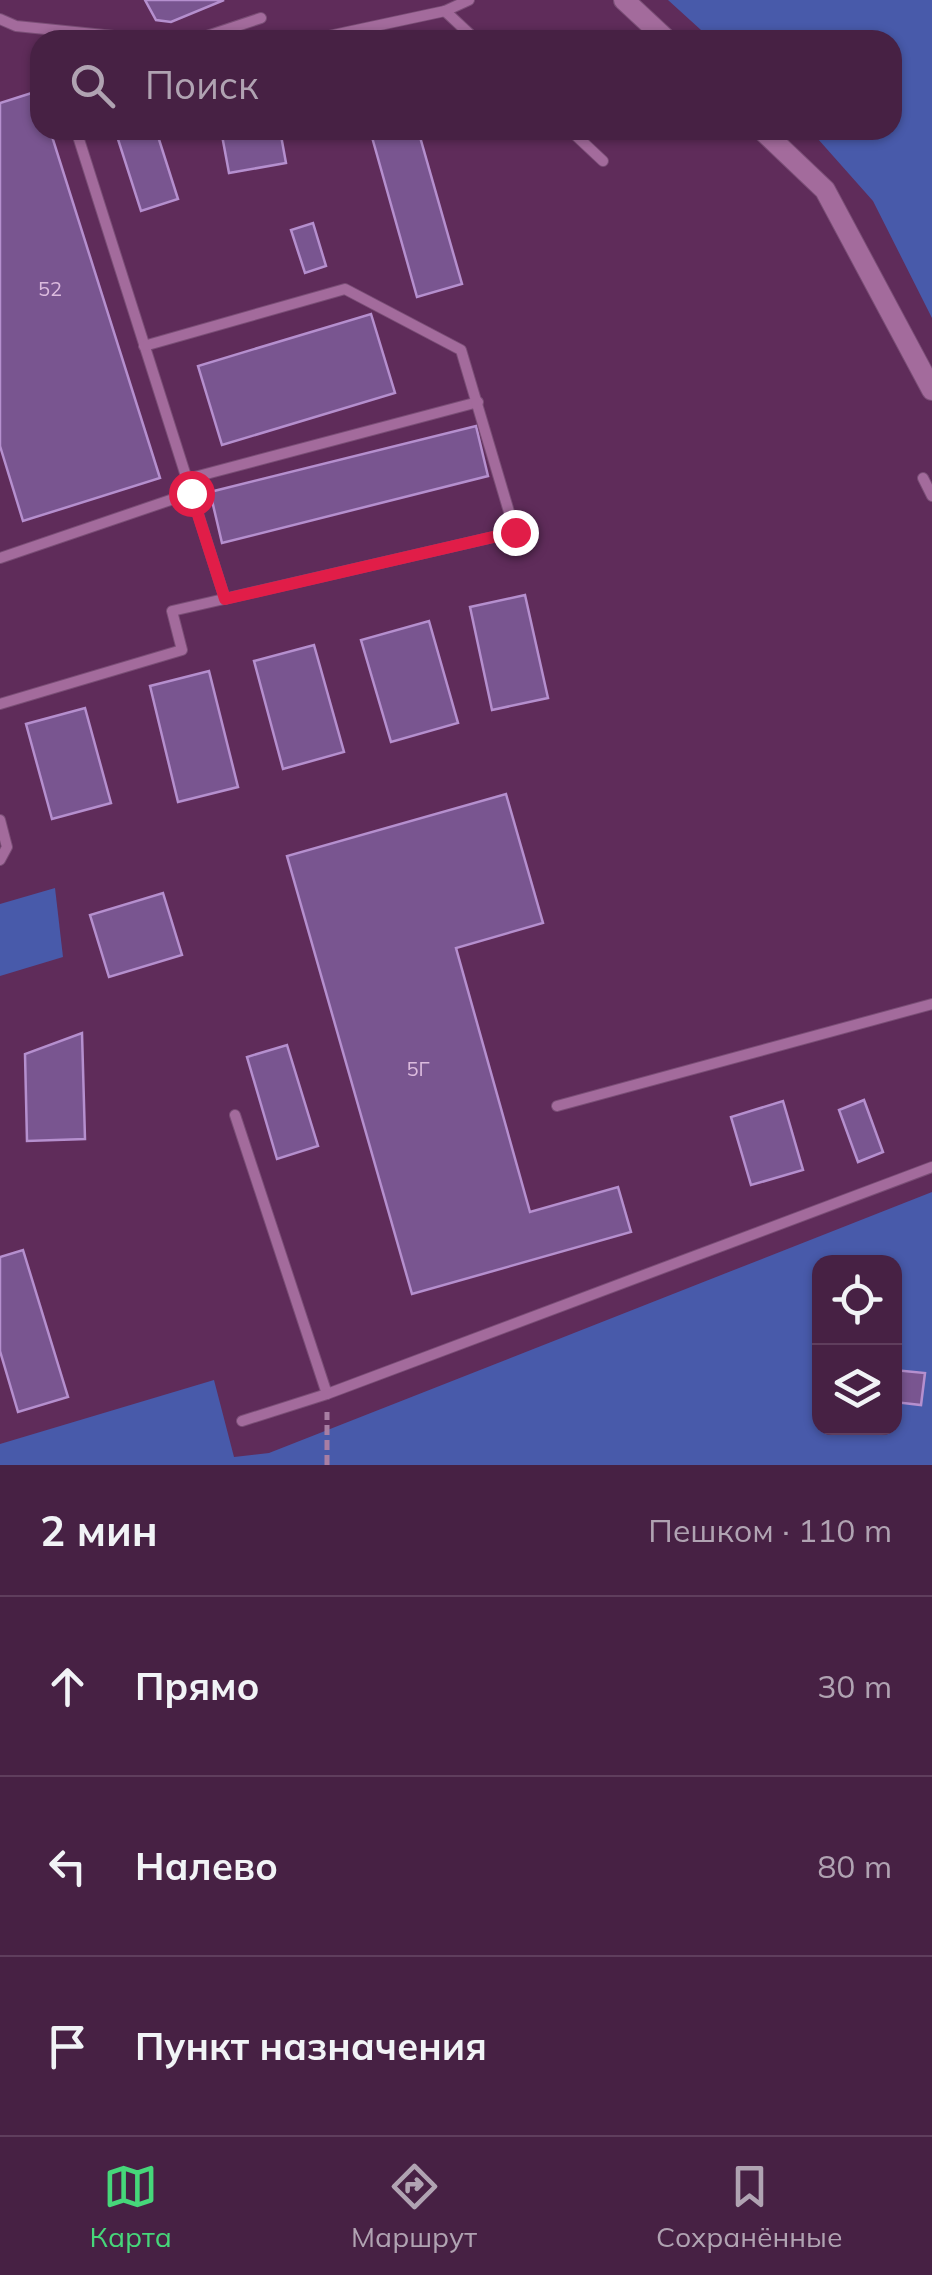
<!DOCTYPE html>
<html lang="ru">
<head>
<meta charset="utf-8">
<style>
	:root { --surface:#472144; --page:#4e294b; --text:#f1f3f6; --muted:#b0a3b2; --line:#5f3e5d; --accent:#46d77a }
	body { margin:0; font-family:Mulish,sans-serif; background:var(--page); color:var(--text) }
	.controls { position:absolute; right:30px; bottom:30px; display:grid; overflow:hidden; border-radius:20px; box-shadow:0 2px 8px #0004 }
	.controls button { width:90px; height:90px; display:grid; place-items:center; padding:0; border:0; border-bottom:2px solid var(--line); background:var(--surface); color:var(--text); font:50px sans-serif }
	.stop { position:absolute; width:30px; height:30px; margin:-22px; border:8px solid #e11d48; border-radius:50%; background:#fff }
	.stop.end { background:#e11d48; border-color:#fff; box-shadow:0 2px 10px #0008 }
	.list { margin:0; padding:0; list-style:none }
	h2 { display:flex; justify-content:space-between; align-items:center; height:130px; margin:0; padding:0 40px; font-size:42px }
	h2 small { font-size:32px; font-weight:400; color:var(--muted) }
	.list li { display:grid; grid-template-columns:65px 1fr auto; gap:30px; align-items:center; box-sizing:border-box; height:180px; padding:0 40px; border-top:2px solid var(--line) }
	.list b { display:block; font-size:38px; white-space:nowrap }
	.list em { font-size:32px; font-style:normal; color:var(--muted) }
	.icon { flex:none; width:55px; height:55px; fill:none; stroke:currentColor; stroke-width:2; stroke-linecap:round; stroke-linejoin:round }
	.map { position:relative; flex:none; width:932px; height:1465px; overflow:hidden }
	.search { position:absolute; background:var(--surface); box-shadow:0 2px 8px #0004; left:30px; right:30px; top:30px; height:110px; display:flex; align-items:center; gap:25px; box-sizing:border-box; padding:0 35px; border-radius:30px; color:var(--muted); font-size:38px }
	.sheet { height:670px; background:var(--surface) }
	nav { display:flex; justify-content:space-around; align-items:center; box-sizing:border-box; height:140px; border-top:2px solid var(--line); background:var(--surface); font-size:28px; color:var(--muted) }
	nav a { display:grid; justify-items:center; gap:5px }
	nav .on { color:var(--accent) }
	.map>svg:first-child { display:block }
	.green { fill:#485aaa; fill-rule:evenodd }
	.building { fill:#795590; stroke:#b58fce; stroke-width:2.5 }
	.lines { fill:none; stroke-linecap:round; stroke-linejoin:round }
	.lane-casing { stroke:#7a4e76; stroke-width:12 }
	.street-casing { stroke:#7a4e76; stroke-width:22 }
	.path { stroke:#a87ea3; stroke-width:5; stroke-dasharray:10 5; stroke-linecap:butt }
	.lane { stroke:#a36b9c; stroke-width:10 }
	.street { stroke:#a36b9c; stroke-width:20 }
	.route { stroke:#e11d48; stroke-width:12 }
	.labels { text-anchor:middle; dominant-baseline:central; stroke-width:8; stroke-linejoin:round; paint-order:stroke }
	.number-label { font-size:20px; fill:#dcbbde }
</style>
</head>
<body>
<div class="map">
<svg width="932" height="1465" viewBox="0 0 932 1465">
	<rect width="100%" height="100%" fill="#5f2c5a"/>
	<!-- green -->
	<g class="green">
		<polygon points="668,0 932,0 932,318 873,201 810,130 892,130 892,40 712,40"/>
		<polygon points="55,888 63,957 0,976 0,904"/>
		<path d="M932 1192V1465H0V1444L214 1380 234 1457 269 1453ZM820 1262H894V1428H820Z"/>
	</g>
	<!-- building -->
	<g class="building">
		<polygon points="145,0 224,0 171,22 156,20"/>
		<polygon points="38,91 40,130 50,130 160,478 23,521 0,446 0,103"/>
		<polygon points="115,130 156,130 178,199 141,211"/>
		<polygon points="221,130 280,130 286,163 229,173"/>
		<polygon points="370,130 418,130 462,284 417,297"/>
		<polygon points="313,223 326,266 305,273 291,230"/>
		<polygon points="371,314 395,393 222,445 198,366"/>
		<polygon points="476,426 488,476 222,543 210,492"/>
		<polygon points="525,595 548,698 492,710 470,607"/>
		<polygon points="429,621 458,723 391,742 361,640"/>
		<polygon points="314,645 344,752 283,769 254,661"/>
		<polygon points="209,671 238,787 178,802 150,686"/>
		<polygon points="85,708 111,803 52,819 26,724"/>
		<polygon points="506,794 543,923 456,948 530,1212 618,1187 631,1232 412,1294 287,856"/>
		<polygon points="163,893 182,955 109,977 90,915"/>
		<polygon points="82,1033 85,1139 27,1141 25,1054"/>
		<polygon points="287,1045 318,1146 277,1159 247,1057"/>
		<polygon points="864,1100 883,1152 858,1162 839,1110"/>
		<polygon points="783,1101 803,1170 751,1185 731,1117"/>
		<polygon points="23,1250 68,1397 18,1412 0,1351 0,1257"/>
		<polygon points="894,1370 925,1373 921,1405 894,1402"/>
	</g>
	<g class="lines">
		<!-- lane casing -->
		<g class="lane-casing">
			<g id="lane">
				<polyline points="445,11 476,40"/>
				<polyline points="0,19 16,26 153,40"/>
				<polyline points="324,37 445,11 469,0"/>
				<polyline points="195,40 261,18"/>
				<polyline points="76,130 225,599"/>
				<polyline points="570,130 603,161"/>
				<polyline points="923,478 932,496"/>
				<polyline points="187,479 478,402"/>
				<polyline points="0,558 191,493"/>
				<polyline points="0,704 182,650 172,611 515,532 461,350 345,289 144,346"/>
				<polyline points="0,820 7,847 0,860"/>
				<polyline points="557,1106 932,1004"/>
				<polyline points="235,1115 327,1394 932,1167"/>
				<polyline points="242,1421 327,1394"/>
			</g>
		</g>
		<!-- street casing -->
		<g class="street-casing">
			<g id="street">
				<polyline points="624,0 667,40"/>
				<polyline points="762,130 825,190 932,390"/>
			</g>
		</g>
		<!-- path -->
		<polyline class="path" points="327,1465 327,1412"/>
		<!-- lane -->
		<use href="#lane" class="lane"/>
		<!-- street -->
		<use href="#street" class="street"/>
	</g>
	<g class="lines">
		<!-- route -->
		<polyline class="route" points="191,493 225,599 515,532"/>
	</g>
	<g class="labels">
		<!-- number labels -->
		<g class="number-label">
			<text x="50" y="288">52</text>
			<text x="418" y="1068">5Г</text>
		</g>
	</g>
</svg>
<div class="controls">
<button><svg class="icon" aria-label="locate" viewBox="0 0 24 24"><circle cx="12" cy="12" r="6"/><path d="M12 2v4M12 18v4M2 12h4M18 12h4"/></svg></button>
<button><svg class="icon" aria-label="layers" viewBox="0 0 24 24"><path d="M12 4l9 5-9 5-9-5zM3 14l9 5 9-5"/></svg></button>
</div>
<div class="stop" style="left:191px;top:493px"></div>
<div class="stop end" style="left:515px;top:532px"></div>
<div class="search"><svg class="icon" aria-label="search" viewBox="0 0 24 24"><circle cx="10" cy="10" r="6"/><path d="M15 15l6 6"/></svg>Поиск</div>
</div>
<section class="sheet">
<h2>2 мин<small>Пешком · 110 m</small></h2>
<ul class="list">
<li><svg class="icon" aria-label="ahead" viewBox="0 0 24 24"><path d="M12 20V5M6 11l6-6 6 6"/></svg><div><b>Прямо</b></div><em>30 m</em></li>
<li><svg class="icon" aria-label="left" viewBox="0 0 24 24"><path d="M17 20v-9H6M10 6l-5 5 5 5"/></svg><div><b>Налево</b></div><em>80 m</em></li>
<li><svg class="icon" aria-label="arrive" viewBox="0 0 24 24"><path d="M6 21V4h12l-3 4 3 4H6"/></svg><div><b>Пункт назначения</b></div></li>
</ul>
</section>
<nav>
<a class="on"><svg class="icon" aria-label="map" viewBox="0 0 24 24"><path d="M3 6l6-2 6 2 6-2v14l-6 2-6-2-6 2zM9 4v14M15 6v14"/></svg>Карта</a>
<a><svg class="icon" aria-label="directions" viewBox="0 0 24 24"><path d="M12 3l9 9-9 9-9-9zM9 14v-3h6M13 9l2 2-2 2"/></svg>Маршрут</a>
<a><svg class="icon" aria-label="saved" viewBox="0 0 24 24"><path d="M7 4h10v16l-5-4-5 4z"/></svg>Сохранённые</a>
</nav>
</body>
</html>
